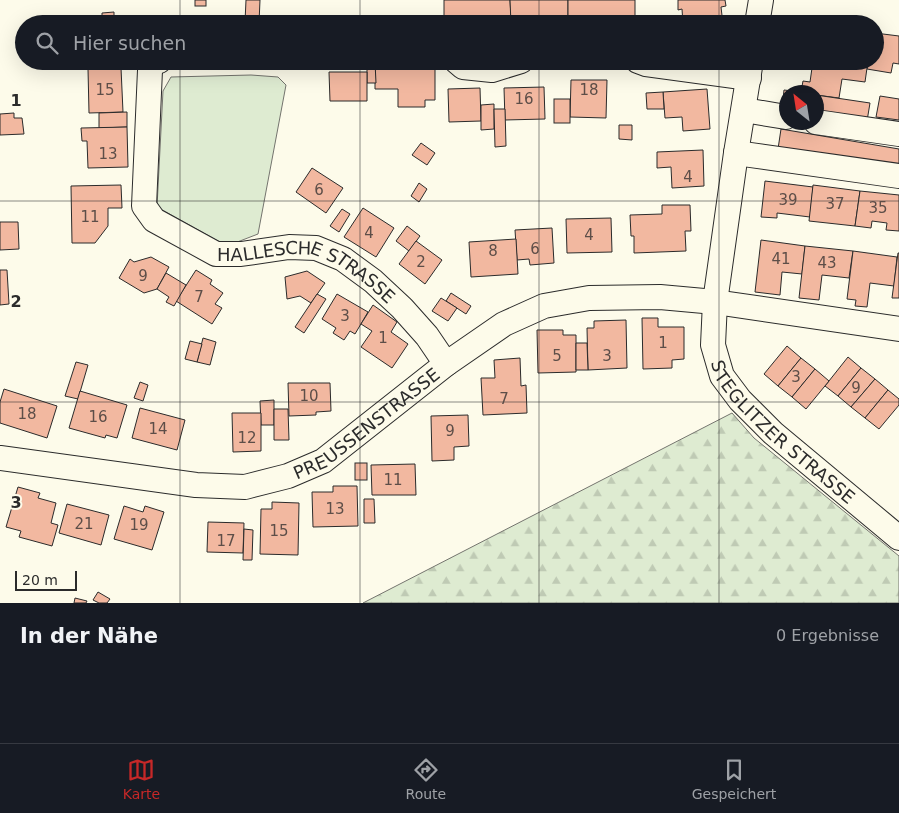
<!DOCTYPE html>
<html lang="de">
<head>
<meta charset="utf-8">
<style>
	:root { --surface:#171b24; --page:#242831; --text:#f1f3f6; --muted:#9ea1a6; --line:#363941; --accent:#c62828 }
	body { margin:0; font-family:"DejaVu Sans",sans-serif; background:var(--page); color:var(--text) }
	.compass { position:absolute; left:779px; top:85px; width:45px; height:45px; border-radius:50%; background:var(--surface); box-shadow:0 5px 20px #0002; rotate:330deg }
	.scale { position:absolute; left:15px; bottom:12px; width:62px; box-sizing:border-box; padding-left:5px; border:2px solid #2b2b2b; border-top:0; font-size:14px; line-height:18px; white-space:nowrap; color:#2b2b2b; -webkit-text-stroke:4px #fdfbea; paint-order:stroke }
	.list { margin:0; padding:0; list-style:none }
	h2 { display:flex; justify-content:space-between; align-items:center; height:65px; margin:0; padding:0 20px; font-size:21px }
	h2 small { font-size:16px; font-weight:400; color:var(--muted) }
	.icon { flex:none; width:28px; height:28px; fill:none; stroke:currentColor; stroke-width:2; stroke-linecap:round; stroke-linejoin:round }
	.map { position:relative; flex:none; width:899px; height:603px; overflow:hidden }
	.search { position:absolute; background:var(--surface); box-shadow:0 5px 20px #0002; left:15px; right:15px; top:15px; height:55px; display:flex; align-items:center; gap:12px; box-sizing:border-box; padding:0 18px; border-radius:28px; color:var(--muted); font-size:19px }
	.sheet { height:140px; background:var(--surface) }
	nav { display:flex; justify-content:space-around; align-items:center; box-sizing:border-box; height:70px; border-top:1px solid var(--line); background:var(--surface); font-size:14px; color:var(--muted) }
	nav a { display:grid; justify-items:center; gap:2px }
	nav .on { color:var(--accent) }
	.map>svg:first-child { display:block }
	.forest { fill:url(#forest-firs); stroke:#74746e }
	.park { fill:#deebd1; stroke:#74746e }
	.building { fill:#f2b8a0; stroke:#2b2b2b }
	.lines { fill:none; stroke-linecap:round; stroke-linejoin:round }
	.minor-casing { stroke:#2b2b2b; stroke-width:26 }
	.minor { stroke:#fdfbea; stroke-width:24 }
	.grid { fill:none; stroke:#2b2b2b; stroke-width:1; stroke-opacity:0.55 }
	.labels { text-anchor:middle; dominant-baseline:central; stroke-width:4; stroke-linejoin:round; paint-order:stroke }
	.number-label { font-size:15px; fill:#5d4e48 }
	.street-label { font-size:18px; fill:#2b2b2b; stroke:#fdfbea }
	.grid-label { font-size:16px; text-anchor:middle; font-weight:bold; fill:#2b2b2b; stroke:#fdfbea; stroke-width:4; stroke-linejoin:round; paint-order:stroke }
</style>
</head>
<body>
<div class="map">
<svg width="899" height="603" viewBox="0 0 899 603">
	<defs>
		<pattern id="forest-firs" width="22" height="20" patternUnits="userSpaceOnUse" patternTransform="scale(1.25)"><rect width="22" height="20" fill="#deebd1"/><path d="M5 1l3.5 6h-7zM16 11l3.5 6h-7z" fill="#bfcab4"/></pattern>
	</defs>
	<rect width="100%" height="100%" fill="#fdfbea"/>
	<!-- forest -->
	<polygon class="forest" points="732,413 754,438 899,556 899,603 363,603"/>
	<!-- park -->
	<polygon class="park" points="251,75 278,77 286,85 258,234 227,246 157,207 163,91 171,77"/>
	<!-- building -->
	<g class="building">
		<rect x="195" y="0" width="11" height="6"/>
		<polygon points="246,0 260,0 259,23 245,22"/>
		<polygon points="444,0 510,0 511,17 497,17 497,23 463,23 463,19 444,19"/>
		<polygon points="510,0 568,0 568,24 511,24"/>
		<polygon points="568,0 635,0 635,22 622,22 622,24 568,24"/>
		<polygon points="678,0 725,0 726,6 721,7 723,24 683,24 682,9 678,10"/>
		<polygon points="114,12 114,24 102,24 102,13"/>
		<polygon points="102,18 102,24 68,24 68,19"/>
		<polygon points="68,19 68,24 39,24 39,20"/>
		<polygon points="214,22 214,24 170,24 170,23"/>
		<polygon points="875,33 899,36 899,64 893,63 891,73 867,69 868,61 875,61"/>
		<polygon points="410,61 410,69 435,69 435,100 425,100 425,107 398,107 398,89 375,89 375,62"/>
		<polygon points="813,61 868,61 865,82 842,79 839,98 816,95 816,92 801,92 803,81 810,82"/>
		<polygon points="367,62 375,62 376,83 367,83"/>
		<polygon points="121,68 123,112 89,113 88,69"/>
		<polygon points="329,72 367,72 367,101 330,101"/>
		<polygon points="571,80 607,80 606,118 570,117"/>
		<polygon points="544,87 545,119 505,120 504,88"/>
		<polygon points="480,88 481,121 449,122 448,89"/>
		<polygon points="707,89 710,129 683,131 682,117 665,118 663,92"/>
		<polygon points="784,90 801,92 786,92 786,109 782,108"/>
		<polygon points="663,92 664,109 647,109 646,93"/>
		<polygon points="816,95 870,103 867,121 816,114"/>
		<polygon points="880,96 899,99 899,120 876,117"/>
		<rect x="554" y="99" width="16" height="24"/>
		<polygon points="494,104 494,129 481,130 481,105"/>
		<polygon points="494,109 505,109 506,146 495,147"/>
		<polygon points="127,112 127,127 99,128 99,113"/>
		<polygon points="14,113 14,118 22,118 24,134 0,135 0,114"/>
		<polygon points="619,125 632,125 632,140 619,139"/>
		<polygon points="127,127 128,167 88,168 87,141 82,141 81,128"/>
		<polygon points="781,129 899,149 899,169 778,149"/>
		<polygon points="421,143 435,153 427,165 412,155"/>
		<polygon points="703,150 704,186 672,188 671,167 657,168 657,152"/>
		<polygon points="312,168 343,188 326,213 296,192"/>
		<polygon points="765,181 813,187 810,217 777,213 777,218 761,217"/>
		<polygon points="419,183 427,189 419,202 411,196"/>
		<polygon points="121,185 122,208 108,208 108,226 95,243 72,243 71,186"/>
		<polygon points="813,185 860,191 855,226 809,221"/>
		<polygon points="860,191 899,195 899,231 886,230 887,223 872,221 871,228 855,226"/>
		<polygon points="662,205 690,205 691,231 685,231 686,251 634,253 634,236 631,236 630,215 662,214"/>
		<polygon points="363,208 394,228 376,257 344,237"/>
		<polygon points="342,209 350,214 339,232 330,226"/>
		<polygon points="611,218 612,252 567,253 566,219"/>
		<polygon points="0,222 18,222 19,249 0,250"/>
		<polygon points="407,226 420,236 409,251 396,241"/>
		<polygon points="552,228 554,263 530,265 529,259 517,260 515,230"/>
		<polygon points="516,239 518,274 471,277 469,242"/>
		<polygon points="761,240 805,246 802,274 782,272 780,295 755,292"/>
		<polygon points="416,241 442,260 425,284 399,264"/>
		<polygon points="805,246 853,251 849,278 822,275 819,300 799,298"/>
		<polygon points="853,251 897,257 894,286 870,283 867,307 855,306 856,300 847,299"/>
		<polygon points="898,253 899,253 899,298 892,298"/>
		<polygon points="151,257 169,267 157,289 144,293 119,278 130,259 134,262"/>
		<polygon points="0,270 7,270 9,304 0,305"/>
		<polygon points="196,270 212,280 210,284 223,293 215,304 222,308 212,324 176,301"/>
		<polygon points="307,271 325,283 311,303 300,296 287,299 285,277"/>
		<polygon points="166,273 186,285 174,306 166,302 169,297 157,289"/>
		<polygon points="451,293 471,306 466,314 446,301"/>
		<polygon points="317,294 326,299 304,333 295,327"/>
		<polygon points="337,294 368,312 355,334 350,331 344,340 333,333 336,328 322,319"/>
		<polygon points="441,298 457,308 448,321 432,311"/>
		<polygon points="373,305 397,322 391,332 408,344 392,368 361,347 372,331 361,324"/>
		<polygon points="642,318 658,318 658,327 684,327 684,359 672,360 672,368 643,369"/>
		<polygon points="626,320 627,368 588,370 587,328 594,328 594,321"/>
		<polygon points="537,330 563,330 563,335 576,335 576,372 538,373"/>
		<polygon points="203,338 216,342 210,365 197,362"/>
		<polygon points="190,341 202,344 197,362 185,359"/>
		<polygon points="576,343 587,343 588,370 576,370"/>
		<polygon points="787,346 801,358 778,386 764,374"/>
		<polygon points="848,357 861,368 838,396 825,386"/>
		<polygon points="520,358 521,386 526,385 527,413 483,415 481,378 495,378 494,360"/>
		<polygon points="801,358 815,369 792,397 778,386"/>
		<polygon points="76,362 88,365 78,399 65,396"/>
		<polygon points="861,368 875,379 851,407 838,396"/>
		<polygon points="815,369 829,381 806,409 792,397"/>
		<polygon points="875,379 888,390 865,418 851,407"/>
		<polygon points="140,382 148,385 143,401 134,398"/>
		<polygon points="288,383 330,383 331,411 316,412 316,415 289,416"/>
		<polygon points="4,389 57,406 47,438 0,423 0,402"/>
		<polygon points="888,390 899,399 899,405 879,429 865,418"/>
		<polygon points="80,391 127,405 117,438 106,435 105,438 69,428"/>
		<polygon points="274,400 274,425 261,425 260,401"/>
		<polygon points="140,408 185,420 177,450 132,438"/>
		<polygon points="274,409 288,409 289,440 274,440"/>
		<polygon points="232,413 261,413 261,451 233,452"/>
		<polygon points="468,415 469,446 454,447 454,460 432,461 431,416"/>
		<rect x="355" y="463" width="12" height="17"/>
		<polygon points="415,464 416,495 372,495 371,465"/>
		<polygon points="333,486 357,486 358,526 313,527 312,492 333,492"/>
		<polygon points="18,487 40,493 38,498 56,503 51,523 58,525 52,546 19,537 21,531 6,527"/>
		<polygon points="364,499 374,499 375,523 364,523"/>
		<polygon points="272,502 299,503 298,555 260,554 261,509 272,509"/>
		<polygon points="67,504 109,515 101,545 59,533"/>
		<polygon points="124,506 143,512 145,506 164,512 152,550 114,539"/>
		<polygon points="208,522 244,523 243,553 207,552"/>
		<polygon points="244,529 253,530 252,560 243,560"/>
		<polygon points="98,592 110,599 107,603 99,603 93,600"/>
		<polygon points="75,598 87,601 86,603 74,603"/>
	</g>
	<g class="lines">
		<!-- minor casing -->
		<g class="minor-casing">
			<g id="minor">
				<polyline points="757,24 761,0"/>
				<path id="s1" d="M159 61 155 62 150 70 144 206 154 220 216 254H241L289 247 316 248 343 259 373 281 402 308 427 336 446 364"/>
				<polyline points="456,61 463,67 492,70 521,61"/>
				<polyline points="638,61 646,64 749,78"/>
				<path id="s2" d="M751 61 736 153 715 302 713 345 722 376 740 400 773 433 899 538"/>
				<polyline points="744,110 786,117"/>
				<polyline points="816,122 899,134"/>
				<polyline points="736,153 899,176"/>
				<path id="s3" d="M0 458 196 485 245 487 288 476 323 461 446 364 504 324 544 306 589 298 660 297 715 302 899 329"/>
			</g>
		</g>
		<!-- minor -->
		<use href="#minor" class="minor"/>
	</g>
	<!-- grid -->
	<path class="grid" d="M180 0V24M360 0V24M539 0V24M719 0V24M180 61V603M360 61V603M539 61V603M719 61V603M0 201H899M0 402H899"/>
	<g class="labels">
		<!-- number labels -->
		<g class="number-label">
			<text x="105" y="90">15</text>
			<text x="589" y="90">18</text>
			<text x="524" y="99">16</text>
			<text x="108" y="154">13</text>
			<text x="688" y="177">4</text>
			<text x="319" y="190">6</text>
			<text x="788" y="200">39</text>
			<text x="835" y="204">37</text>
			<text x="878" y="208">35</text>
			<text x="90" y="217">11</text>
			<text x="369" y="233">4</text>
			<text x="589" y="235">4</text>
			<text x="535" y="249">6</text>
			<text x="493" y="251">8</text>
			<text x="781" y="259">41</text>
			<text x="421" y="262">2</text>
			<text x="827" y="263">43</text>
			<text x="143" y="276">9</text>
			<text x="199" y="297">7</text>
			<text x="345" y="316">3</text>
			<text x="383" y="338">1</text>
			<text x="663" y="343">1</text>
			<text x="557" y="356">5</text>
			<text x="607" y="356">3</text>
			<text x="796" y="377">3</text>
			<text x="856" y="388">9</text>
			<text x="309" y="396">10</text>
			<text x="504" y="399">7</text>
			<text x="27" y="414">18</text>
			<text x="98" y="417">16</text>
			<text x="158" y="429">14</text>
			<text x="450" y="431">9</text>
			<text x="247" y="438">12</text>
			<text x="393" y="480">11</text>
			<text x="335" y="509">13</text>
			<text x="84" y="524">21</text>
			<text x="139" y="525">19</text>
			<text x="279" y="531">15</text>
			<text x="226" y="541">17</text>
		</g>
		<!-- street labels -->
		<g class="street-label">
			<text stroke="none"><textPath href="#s1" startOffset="335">HALLESCHE STRASSE</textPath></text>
			<text stroke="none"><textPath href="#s3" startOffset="386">PREUSSENSTRASSE</textPath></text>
			<text stroke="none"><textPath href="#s2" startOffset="401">STEGLITZER STRASSE</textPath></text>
		</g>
	</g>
	<g class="grid-label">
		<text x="16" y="106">1</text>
		<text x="16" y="307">2</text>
		<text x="16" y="508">3</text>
	</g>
</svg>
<svg class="compass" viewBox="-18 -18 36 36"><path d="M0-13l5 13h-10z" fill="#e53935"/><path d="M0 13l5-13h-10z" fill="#9ea1a6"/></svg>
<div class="scale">20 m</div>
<div class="search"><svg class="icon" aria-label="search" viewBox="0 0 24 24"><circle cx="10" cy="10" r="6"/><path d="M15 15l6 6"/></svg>Hier suchen</div>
</div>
<section class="sheet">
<h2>In der Nähe<small>0 Ergebnisse</small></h2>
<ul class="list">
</ul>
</section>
<nav>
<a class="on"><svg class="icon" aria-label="map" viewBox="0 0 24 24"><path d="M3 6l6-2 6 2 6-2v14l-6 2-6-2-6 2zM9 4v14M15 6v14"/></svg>Karte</a>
<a><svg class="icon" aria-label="directions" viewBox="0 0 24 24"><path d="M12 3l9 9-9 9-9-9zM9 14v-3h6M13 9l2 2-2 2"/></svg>Route</a>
<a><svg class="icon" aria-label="saved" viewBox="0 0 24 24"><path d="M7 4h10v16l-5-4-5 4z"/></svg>Gespeichert</a>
</nav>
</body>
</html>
